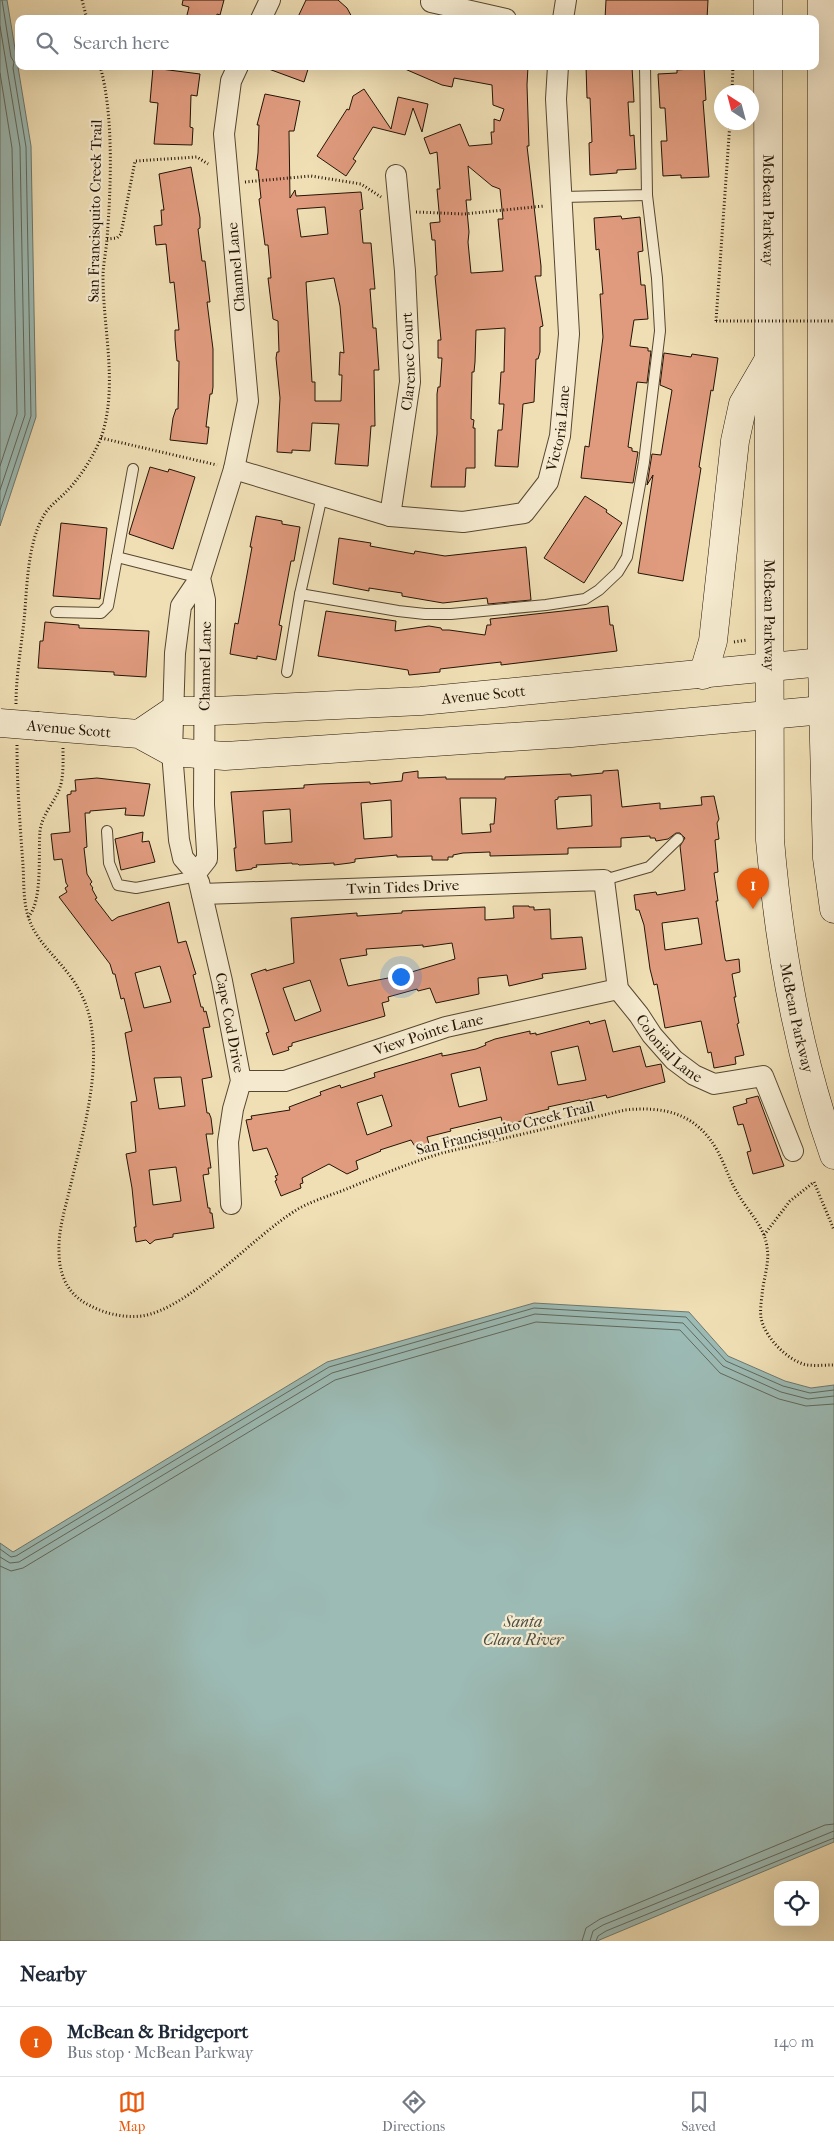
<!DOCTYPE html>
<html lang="en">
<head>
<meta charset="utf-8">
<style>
	:root { --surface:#fff; --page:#f2f2f3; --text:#1f2937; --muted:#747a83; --line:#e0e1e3; --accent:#ea580c }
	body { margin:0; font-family:"IM FELL French Canon",serif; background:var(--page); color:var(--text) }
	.controls { position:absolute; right:15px; bottom:15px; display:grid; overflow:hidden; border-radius:10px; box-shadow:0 5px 20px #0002 }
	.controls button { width:45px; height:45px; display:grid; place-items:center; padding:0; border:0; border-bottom:1px solid var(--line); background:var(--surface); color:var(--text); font:25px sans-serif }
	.compass { position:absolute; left:714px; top:85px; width:45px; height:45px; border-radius:50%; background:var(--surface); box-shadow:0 5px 20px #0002; rotate:324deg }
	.you { position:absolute; left:400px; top:976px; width:18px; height:18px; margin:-12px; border:4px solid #fff; border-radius:50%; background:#1a73e8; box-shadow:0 0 0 8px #1a73e833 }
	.badge { display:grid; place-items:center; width:32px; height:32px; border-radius:50%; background:var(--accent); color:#fff; font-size:16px; font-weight:700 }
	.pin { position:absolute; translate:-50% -41px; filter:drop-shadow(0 1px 2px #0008) }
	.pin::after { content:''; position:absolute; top:26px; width:18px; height:15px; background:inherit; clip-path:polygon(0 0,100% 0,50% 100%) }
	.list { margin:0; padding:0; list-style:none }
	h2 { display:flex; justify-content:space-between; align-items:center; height:65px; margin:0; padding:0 20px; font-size:21px }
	h2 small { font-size:16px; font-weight:400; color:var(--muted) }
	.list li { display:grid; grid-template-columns:32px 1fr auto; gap:15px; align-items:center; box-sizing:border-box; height:70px; padding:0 20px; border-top:1px solid var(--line) }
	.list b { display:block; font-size:19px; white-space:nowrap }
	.list p { margin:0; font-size:16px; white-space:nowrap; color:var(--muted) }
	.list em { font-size:16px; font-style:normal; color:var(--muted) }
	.icon { flex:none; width:28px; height:28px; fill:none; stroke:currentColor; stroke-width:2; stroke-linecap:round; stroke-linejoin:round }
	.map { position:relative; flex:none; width:834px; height:1941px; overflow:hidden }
	.search { position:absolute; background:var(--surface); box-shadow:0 5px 20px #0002; left:15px; right:15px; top:15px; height:55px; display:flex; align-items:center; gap:12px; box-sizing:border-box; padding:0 18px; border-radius:10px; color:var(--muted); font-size:19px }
	.sheet { height:135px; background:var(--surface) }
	nav { display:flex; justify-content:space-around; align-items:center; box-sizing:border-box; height:70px; border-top:1px solid var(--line); background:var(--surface); font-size:14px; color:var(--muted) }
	nav a { display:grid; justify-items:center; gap:2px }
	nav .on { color:var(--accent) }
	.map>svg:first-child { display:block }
	.water { fill:#9cbbb5; stroke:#6c786f }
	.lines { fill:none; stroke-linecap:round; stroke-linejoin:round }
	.shore { stroke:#60685d; stroke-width:1 }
	.building { fill:#e09b7e; stroke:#231405; fill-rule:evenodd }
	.lane-casing { stroke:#564731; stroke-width:12 }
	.street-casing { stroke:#564731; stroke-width:22 }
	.secondary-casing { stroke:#231405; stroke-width:29 }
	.path { stroke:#231405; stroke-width:3; stroke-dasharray:1 2.5; stroke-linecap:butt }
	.lane { stroke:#f5eacf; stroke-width:10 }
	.street { stroke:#f5eacf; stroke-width:20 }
	.secondary { stroke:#f5eacf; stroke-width:28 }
	.secondary-bridge-casing { stroke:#231405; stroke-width:29; stroke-linecap:butt }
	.path-bridge { stroke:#231405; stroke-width:3; stroke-dasharray:1 2.5; stroke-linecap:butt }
	.secondary-bridge { stroke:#f5eacf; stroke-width:28 }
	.labels { text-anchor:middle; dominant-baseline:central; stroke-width:4.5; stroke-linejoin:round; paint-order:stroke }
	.street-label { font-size:15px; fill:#231405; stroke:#f5eacf }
	.water-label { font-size:16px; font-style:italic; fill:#4d4e43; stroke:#f5eacf }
</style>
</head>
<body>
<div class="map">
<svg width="834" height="1941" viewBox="0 0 834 1941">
	<rect width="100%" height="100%" fill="#f0dfb5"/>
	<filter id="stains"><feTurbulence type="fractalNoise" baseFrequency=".004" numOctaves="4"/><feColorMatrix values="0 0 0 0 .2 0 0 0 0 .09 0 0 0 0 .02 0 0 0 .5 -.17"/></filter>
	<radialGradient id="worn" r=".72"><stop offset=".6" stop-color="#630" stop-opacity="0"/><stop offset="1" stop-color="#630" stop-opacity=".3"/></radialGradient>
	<!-- water -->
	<g class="water">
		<polygon points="0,0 7,0 31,146 36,417 0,526"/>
		<polygon points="534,1303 689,1312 728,1356 785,1381 811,1388 834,1385 834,1842 597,1941 0,1941 0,1543 13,1552 327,1362"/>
	</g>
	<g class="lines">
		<!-- shore -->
		<g class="shore">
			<polyline points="0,26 20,147 25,415 0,490"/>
			<polyline points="0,73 12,148 17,414 0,466"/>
			<polyline points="0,510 31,416 26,147 13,68 14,62 11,57 2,0"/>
			<polyline points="0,1549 11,1557 16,1556 329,1367 534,1308 686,1317 726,1361 783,1386 810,1393 834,1390"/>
			<polyline points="0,1557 10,1563 19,1562 332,1373 535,1314 683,1323 723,1366 781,1392 808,1399 834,1396"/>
			<polyline points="0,1566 11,1571 23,1568 335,1380 536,1322 680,1330 720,1373 779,1399 806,1406 834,1404"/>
			<polyline points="582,1941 586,1928 600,1919 825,1825 834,1824"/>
			<polyline points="590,1941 593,1931 603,1925 834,1831"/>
			<polyline points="596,1941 598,1936 606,1931 834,1838"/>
		</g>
	</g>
	<!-- building -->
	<g class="building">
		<polygon points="183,0 224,0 220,15 217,14 216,19 186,19 189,7 182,5"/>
		<polygon points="306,0 338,0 347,8 353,19 297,19"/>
		<polygon points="606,0 708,0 707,19 605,19"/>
		<polygon points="266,66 309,66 304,82 266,68"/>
		<path d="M398 66H528L527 85 529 146H527L541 266V276H535L543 326 540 327V352L538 359H536L534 402 523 404 518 467 495 466 498 430H502L504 404H499L501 372H504L505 328 476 330 475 362 474 372H472L471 419 474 420 473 428H475V468H466L465 487H431L437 434V394L438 387H440L442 358H438V340H441L435 276 437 275 435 240H432L430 223 440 222 437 189H440L437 152 430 154 424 138 460 124 469 146 492 144 491 132H494V119L500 121 504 109 493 105 492 85 454 78 452 87 442 85ZM468 166 492 186 500 189 503 219H498L503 271 471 273 468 242 469 232 466 200H471Z"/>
		<polygon points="586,66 632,67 634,102 628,102 630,136 634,135 636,169 617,170 617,173 590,175 589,143 592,142 590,98 587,98"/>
		<polygon points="153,68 200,74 197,96 191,95 190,127 193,128 192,145 154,144 158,103 150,102"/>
		<polygon points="704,68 706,100 703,101 709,177 681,178 681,175 663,176 661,141 667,141 665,108 660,108 658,74 677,73 677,70"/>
		<polygon points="364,89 391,129 398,97 428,104 422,132 413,108 405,135 373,127 353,159 356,161 346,176 317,156 347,109 349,110 353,96"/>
		<path d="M265 94 300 101 294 131H289L290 198 295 190 296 196 361 192 363 209 360 210 363 243H371L375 289H370L373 328H376L379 370H374L375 426H371L368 466 335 464 339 424 312 423 310 451 292 450V453L277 452 280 398 276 358 277 352H279L278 321 273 319 268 278H271L268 245H265L259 199 261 198 258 170H256L258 153 259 125H257ZM325 207 328 234 301 237 297 209ZM334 278 340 306 344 353 340 352 339 375H342L341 401H315V382H312L306 282Z"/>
		<polygon points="191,167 200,218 200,228 198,229 202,261 205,261 210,302 207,302 213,349 213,387 212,394 210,394 206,427 209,427 207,444 170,440 173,418 176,409 178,409 179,361 177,361 175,339 175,330 179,330 174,282 170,283 166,244 156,245 154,226 162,225 161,210 164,210 159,174"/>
		<polygon points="621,216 622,219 640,217 643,251 638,252 641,285 645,285 648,319 634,320 630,346 648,348 648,351 651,351 647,383 637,382 628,447 632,448 632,451 638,452 633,483 581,478 585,446 589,447 603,337 600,294 603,294 599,249 596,250 594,218"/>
		<polygon points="664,353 691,357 692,354 718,358 713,391 711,390 699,467 701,468 683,581 638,573 653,475 647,485 652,454 661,455 672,390 660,385"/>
		<polygon points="150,467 168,472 169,469 195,477 173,549 129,534"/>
		<polygon points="585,496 607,510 606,512 622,523 584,583 544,558"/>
		<polygon points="256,516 282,521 282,524 300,527 294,561 291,561 279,625 282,626 276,660 257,656 257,659 230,654 235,623 238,624 252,547 250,547"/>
		<polygon points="61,523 107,528 100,599 53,596"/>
		<polygon points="339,538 371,543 370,546 414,554 415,551 445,556 526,547 531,600 488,604 487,598 443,603 402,596 402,593 369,588 369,591 333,584"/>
		<polygon points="608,606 610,625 613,625 617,651 501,665 501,662 440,669 440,672 409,675 408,670 318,656 326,611 396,621 395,631 429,626 441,628 442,630 449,630 485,635 487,625 491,625 490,619"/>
		<polygon points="45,622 79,625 79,628 149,631 146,677 114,675 114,672 38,668 40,641 43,641"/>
		<path d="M618 770 622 807 660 803V809L702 805 701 797 714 796 719 819 717 823 719 839 715 840 718 872 714 873 718 901H716L725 959 726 961 739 959 740 972 732 974 736 997H734L739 1023 737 1024 744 1055 735 1057 736 1064 714 1068 711 1052 708 1053 701 1021 665 1028 657 984 654 985 650 969 644 925 639 910H636L634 895 656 892 657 895 685 890 680 846 685 838 680 833H676L668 839 656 841 655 838H650V836L621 838V847L568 848V854L490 856V852L463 853 453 855V857H448V860H432V856L397 857V855L365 858 355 859V862L350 863 334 865V863L299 865 298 864H292V863L256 865 257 867 252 868V869L236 871 234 848H236L231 792 304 788V785L319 784 370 782V784L402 781 403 773 418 771V778L446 777V779H505V777L571 774V776L603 773V771ZM591 795 592 826 557 829 555 800 558 799V797ZM460 798H496L494 824H490L491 832 462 834ZM391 800 392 837 364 839 361 803ZM290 809 292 842 265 844 263 811ZM698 918 702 944 665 950 662 923Z"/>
		<path d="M97 778 150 784 144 816 125 815 126 808 90 811V813H85L87 847 84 848 87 874 92 882 90 884 93 888 92 889 97 898 95 899 112 921 118 917 169 902 178 943 186 941 194 968 196 974 193 975 201 1007H203L204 1012 206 1011 210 1027 203 1028 212 1077 202 1079 207 1113H209L211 1118 213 1134H206L211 1168H208L209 1174 203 1175 208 1208H210V1213H212L214 1228 173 1234V1237L155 1240 150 1244 146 1240 136 1242 134 1227H136L132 1188 126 1154 136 1152 131 1102 137 1101 125 1033 132 1031 124 998 121 999 115 974H113L110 964 59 897 67 892 65 888 68 886 66 883 62 859 54 860 51 834 70 832 67 795 71 794V791H76L75 780ZM160 966 171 1002 144 1008 135 973ZM181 1077 185 1106 159 1109 154 1078ZM176 1167 181 1201 153 1205 149 1170Z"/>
		<polygon points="143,832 142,842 149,841 155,862 121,870 115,839"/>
		<path d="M513 906H529V907H534V910L550 909 551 939 582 937 586 969 542 974 543 978 509 986 507 975 478 978 479 994 436 1003 430 988 418 991 417 989 388 997 389 1001 382 1003 385 1016 292 1043V1046L288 1047 289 1050 273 1055 266 1033 269 1032 251 974 266 969V971L294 963 291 918 357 913V916L402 913V911L485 907V920L514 918ZM452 943 455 959 398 976 348 986 340 959 367 955 366 949 423 945V947ZM310 980 321 1011 295 1021 283 988Z"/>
		<path d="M605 1020 613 1052 640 1046 646 1067 661 1064 665 1082 607 1098 606 1095 580 1101V1100L548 1107 549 1109 525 1115 526 1120 503 1125 501 1117 450 1129 451 1131 427 1137 429 1144 416 1148 411 1140 380 1150 381 1151 356 1161 358 1169 347 1174 329 1164 302 1178 303 1183 300 1184 301 1188 281 1196 275 1181 277 1180 275 1176 278 1175 267 1148 253 1151 246 1120 252 1119 251 1116 290 1110 289 1107 321 1095 320 1092 340 1085 341 1088 375 1077 374 1073 442 1053V1056L448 1055 476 1049 486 1045 485 1043 495 1039 530 1031V1034L536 1033V1035L589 1021 590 1024ZM578 1046 586 1080 558 1085 551 1052ZM480 1067 487 1100 459 1107 451 1074ZM382 1095 392 1126 367 1135 357 1103Z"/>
		<polygon points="758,1096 784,1166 753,1174 747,1152 751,1151 743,1124 738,1125 733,1107 747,1103 746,1099"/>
	</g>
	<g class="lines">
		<!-- lane casing -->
		<g class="lane-casing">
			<g id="lane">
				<polyline points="563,197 647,195 645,66"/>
				<polyline points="133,469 117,557 200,578"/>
				<polyline points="300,594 322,496"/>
				<polyline points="56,612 101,613 108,606 117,557"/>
				<polyline points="287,672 300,594 398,611 425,614 451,614 546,605 585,599 599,590 618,572 627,557 644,462 660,331 657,278 647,195"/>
				<polyline points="107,831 109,863 118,885 136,888 197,876"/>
				<polyline points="604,880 649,867 678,839"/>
			</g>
		</g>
		<!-- street casing -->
		<g class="street-casing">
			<g id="street">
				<polyline points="431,2 506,19"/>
				<polyline points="261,19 270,0"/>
				<polyline points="563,19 566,0"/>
				<path id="s1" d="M234 469 390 516 463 522 524 513 548 482 560 436 569 334 556 99 558 66"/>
				<path id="s2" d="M390 516 410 382 405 271 396 175"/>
				<polyline points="200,578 205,600 204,805 207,851 207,859 196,873 183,858 179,840 172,752 175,653 181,606 200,578 234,469 248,401 224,134 231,81 238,66"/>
				<path id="s3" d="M199 882 222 981 241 1081 233 1109 228 1142 231 1204"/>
				<path id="s4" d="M202 894 604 880 618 989 639 1015 652 1035 674 1060 694 1075 714 1084 763 1076 793 1151"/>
				<path id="s5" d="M241 1081H285L446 1027 618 989"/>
			</g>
		</g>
		<!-- secondary casing -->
		<g class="secondary-casing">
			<g id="secondary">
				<polyline points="768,0 768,19"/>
				<polyline points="822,0 822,662 827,858 834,909"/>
				<path id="s6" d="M768 66 770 840C779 947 798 1054 834 1155"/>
				<polyline points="703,675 713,641 735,441 743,404 768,361"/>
				<polyline points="38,726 139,734 172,752 225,756 571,733 823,710"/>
				<path id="s7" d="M139 734 173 711H214L421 701 822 662"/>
			</g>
		</g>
		<!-- path -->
		<g class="path">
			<polyline points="82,0 87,19"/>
			<polyline points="732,92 733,66"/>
			<polyline points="245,182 311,176 361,184 381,197"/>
			<polyline points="416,212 464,214 544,206"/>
			<polyline points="107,239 117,238 121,234 135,161 197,157 208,164"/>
			<polyline points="716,321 730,122"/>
			<polyline points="101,438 217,465"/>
			<polyline points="734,642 747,640"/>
			<path d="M16 704C16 676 21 648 24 621 27 590 27 545 43 517 48 507 58 500 66 492 80 478 95 454 102 435 118 384 103 329 103 277 103 265 106 252 107 239 111 188 114 115 100 66"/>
			<path d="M17 745C17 785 20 825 23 865 24 882 23 903 29 919 36 940 54 955 67 972 80 988 90 1009 92 1031 99 1081 81 1140 70 1188 65 1209 58 1231 59 1252 59 1275 68 1295 89 1305 105 1314 124 1318 142 1316 191 1308 253 1236 298 1209 314 1200 332 1195 349 1188 380 1175 410 1163 442 1153L625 1110C664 1106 696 1113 717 1150 725 1164 729 1180 738 1194 748 1212 764 1225 767 1247 770 1263 763 1279 762 1296 761 1302 760 1312 761 1318 765 1338 788 1361 807 1365 816 1366 826 1365 834 1365"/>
			<path d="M28 917C43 902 38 853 40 831 42 815 53 804 59 790 64 778 63 761 63 748"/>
			<polyline points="764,1235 790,1201 814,1182 834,1230"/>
		</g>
		<!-- lane -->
		<use href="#lane" class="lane"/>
		<!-- street -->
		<use href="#street" class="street"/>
		<!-- secondary -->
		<use href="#secondary" class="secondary"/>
		<!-- secondary-bridge casing -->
		<g class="secondary-bridge-casing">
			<polyline id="secondary-bridge" points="0,723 38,726"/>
		</g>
		<!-- path-bridge -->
		<polyline class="path-bridge" points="716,321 834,321"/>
		<!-- secondary-bridge -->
		<use href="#secondary-bridge" class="secondary-bridge"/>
	</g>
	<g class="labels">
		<!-- street labels -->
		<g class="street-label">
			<text stroke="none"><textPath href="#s6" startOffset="144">McBean Parkway</textPath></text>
			<text transform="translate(95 211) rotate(-89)">San Francisquito Creek Trail</text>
			<text transform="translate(236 267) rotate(-95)">Channel Lane</text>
			<text stroke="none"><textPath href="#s2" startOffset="156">Clarence Court</textPath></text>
			<text stroke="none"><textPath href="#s1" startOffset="392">Victoria Lane</textPath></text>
			<text stroke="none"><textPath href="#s6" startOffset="549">McBean Parkway</textPath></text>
			<text transform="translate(205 666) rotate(-89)">Channel Lane</text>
			<text stroke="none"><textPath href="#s7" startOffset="352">Avenue Scott</textPath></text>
			<text transform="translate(69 729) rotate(5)">Avenue Scott</text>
			<text stroke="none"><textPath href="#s4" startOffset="201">Twin Tides Drive</textPath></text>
			<text stroke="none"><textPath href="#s6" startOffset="954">McBean Parkway</textPath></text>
			<text stroke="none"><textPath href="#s3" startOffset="144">Cape Cod Drive</textPath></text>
			<text stroke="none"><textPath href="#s5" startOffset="195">View Pointe Lane</textPath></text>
			<text stroke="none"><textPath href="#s4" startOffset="591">Colonial Lane</textPath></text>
			<text transform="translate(505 1128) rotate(-14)">San Francisquito Creek Trail</text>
		</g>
		<!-- water labels -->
		<g class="water-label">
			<text x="523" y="1621">Santa<tspan x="523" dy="18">Clara River</tspan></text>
		</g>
	</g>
	<rect width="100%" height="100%" filter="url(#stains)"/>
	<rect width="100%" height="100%" fill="url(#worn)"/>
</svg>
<div class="controls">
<button><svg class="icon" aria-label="locate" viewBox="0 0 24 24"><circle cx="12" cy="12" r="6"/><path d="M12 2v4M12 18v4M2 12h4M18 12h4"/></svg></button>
</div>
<svg class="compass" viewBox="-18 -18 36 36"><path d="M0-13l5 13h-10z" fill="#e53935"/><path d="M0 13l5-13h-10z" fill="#747a83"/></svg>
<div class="you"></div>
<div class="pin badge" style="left:753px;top:909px">1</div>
<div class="search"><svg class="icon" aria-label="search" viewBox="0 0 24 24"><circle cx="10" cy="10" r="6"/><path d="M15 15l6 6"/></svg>Search here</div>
</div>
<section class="sheet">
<h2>Nearby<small></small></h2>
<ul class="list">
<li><span class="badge">1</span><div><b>McBean &amp; Bridgeport</b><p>Bus stop · McBean Parkway</p></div><em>140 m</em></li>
</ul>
</section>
<nav>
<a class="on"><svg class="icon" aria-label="map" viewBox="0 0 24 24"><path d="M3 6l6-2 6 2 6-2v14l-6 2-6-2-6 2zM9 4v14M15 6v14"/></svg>Map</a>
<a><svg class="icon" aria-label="directions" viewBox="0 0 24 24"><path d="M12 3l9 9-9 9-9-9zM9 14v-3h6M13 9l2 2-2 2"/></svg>Directions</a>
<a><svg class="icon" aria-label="saved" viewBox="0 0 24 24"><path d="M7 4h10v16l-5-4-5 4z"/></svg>Saved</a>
</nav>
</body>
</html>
